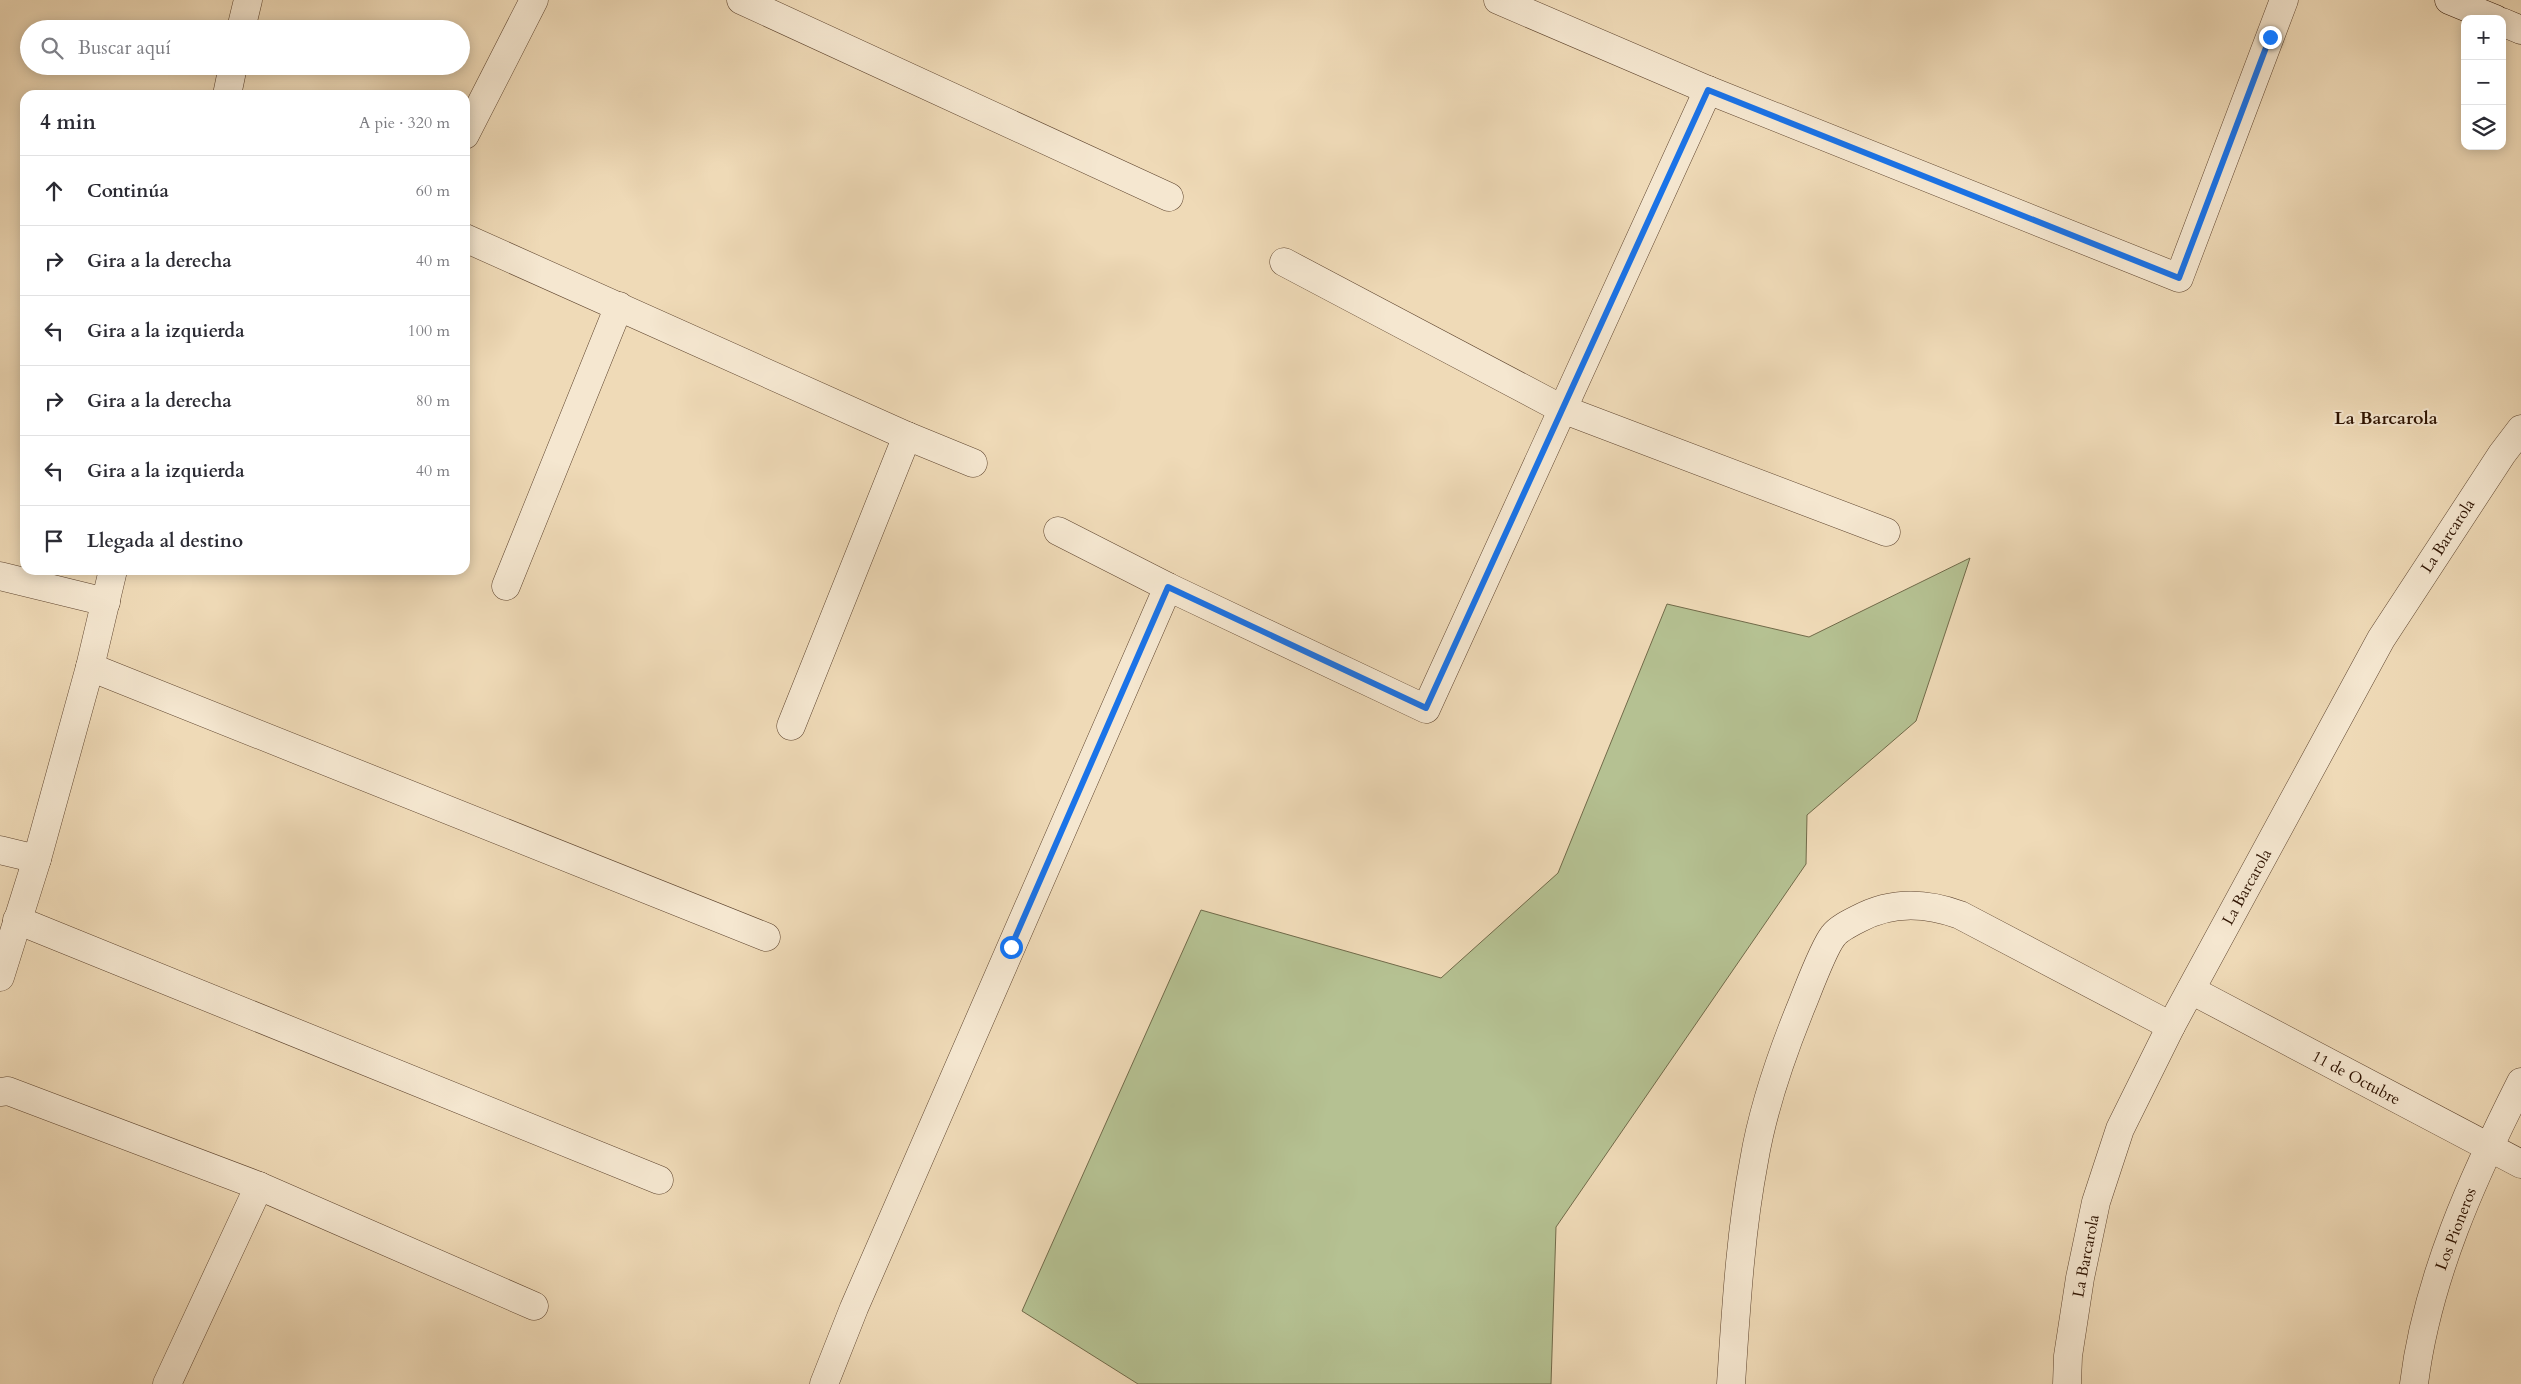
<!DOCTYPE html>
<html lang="es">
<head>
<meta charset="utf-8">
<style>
	:root { --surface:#fff; --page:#f7f7f7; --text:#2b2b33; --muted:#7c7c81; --line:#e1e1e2 }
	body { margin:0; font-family:Cardo,serif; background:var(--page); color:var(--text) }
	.controls { position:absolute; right:15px; top:15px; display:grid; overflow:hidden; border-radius:10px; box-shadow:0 2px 12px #0003 }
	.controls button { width:45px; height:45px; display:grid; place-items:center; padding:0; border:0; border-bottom:1px solid var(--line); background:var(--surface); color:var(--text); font:25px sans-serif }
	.stop { position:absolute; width:15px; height:15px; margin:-11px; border:4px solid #1a73e8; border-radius:50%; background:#fff }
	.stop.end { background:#1a73e8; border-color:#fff; box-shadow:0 1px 5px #0008 }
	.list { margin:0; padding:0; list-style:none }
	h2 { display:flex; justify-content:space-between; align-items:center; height:65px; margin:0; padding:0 20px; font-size:21px }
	h2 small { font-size:16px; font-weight:400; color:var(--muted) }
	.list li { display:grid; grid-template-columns:32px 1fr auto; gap:15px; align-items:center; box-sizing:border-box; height:70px; padding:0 20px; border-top:1px solid var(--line) }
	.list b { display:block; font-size:19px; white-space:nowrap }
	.list em { font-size:16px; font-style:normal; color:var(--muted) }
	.icon { flex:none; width:28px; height:28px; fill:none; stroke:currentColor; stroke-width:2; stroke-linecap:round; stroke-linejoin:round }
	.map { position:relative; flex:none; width:2521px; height:1384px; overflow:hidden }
	.search { position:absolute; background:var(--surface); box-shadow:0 2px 12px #0003; left:20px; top:20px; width:450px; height:55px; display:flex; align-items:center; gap:12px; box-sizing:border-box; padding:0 18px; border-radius:28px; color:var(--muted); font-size:19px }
	.panel { position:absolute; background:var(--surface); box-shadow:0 2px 12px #0003; left:20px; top:90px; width:450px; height:485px; border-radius:15px }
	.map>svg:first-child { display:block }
	.green { fill:#b5c192; stroke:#716a49 }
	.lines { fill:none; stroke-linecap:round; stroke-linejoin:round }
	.street-casing { stroke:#5e442e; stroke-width:29 }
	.secondary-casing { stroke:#2d1200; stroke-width:29 }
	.street { stroke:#f5e7d0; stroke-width:28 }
	.secondary { stroke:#f5e7d0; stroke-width:28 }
	.route { stroke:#1a73e8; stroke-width:6 }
	.labels { text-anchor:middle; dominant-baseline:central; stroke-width:4; stroke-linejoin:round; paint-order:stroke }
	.street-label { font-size:16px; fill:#2d1200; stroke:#f5e7d0 }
	.neighbourhood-label { font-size:18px; font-weight:bold; fill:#2d1200; stroke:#f5e7d0 }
</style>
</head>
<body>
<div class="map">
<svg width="2521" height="1384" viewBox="0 0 2521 1384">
	<rect width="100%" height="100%" fill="#efdab7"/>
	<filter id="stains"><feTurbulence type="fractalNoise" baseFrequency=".004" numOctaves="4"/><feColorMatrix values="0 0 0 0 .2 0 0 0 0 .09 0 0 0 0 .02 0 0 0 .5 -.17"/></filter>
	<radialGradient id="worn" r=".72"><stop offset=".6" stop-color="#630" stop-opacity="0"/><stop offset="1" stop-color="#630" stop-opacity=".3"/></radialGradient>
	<!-- green -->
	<polygon class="green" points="1970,558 1916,721 1807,815 1806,864 1556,1227 1551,1384 1138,1384 1022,1311 1201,910 1441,978 1558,873 1667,604 1809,637"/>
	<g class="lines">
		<!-- street casing -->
		<g class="street-casing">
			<g id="street">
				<polyline points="741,0 1169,197"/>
				<polyline points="1498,0 1708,90 2179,278 2284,0"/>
				<polyline points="241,29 248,0"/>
				<polyline points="227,95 233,66"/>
				<polyline points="465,135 534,0"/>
				<polyline points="465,238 907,436 973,463"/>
				<polyline points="1284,262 1562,409 1886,532"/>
				<polyline points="1058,531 1168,587 1426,709 1708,90"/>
				<polyline points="0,576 106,602"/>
				<polyline points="506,586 619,306"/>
				<polyline points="90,667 766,937"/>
				<polyline points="791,726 907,436"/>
				<polyline points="0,850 37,859"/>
				<polyline points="17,920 659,1180"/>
				<polyline points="0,977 37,859 90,667 113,570"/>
				<polyline points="2191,990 2521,1164"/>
				<polyline points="0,1092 8,1091 259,1186 534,1306"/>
				<polyline points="167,1384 259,1186"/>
				<polyline points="824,1384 854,1308 1168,587"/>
				<path d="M1731 1384C1736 1310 1740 1235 1754 1161 1763 1107 1782 1053 1803 1002 1809 987 1824 947 1833 936 1838 929 1850 923 1858 919 1891 901 1925 902 1960 915L2171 1026"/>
				<polyline points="2067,1384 2068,1356 2080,1278 2096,1202 2120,1129 2171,1026 2381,639 2502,454 2521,429"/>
				<path d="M2414 1384C2427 1278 2473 1177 2521 1082"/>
			</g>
		</g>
		<!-- secondary casing -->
		<g class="secondary-casing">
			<g id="secondary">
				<polyline points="2449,0 2495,19"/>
				<polyline points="2502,22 2521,30"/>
			</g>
		</g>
		<!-- street -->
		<use href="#street" class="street"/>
		<!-- secondary -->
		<use href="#secondary" class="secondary"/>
	</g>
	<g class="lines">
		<!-- route -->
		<polyline class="route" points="1011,947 1168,587 1426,708 1708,90 2179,278 2270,37"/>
	</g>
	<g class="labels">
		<!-- street labels -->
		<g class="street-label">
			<text transform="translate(2448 536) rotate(-57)">La Barcarola</text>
			<text transform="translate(2247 887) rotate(-61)">La Barcarola</text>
			<text transform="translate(2356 1078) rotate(28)">11 de Octubre</text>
			<text transform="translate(2456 1229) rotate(-69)">Los Pioneros</text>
			<text transform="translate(2086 1256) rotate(-79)">La Barcarola</text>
		</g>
		<!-- neighbourhood labels -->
		<g class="neighbourhood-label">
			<text x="2386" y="418">La Barcarola</text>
		</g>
	</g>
	<rect width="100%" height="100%" filter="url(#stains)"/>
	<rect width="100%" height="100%" fill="url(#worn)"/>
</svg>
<div class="controls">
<button>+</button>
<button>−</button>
<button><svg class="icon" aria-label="layers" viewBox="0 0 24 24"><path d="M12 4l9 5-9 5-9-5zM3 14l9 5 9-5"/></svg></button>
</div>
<div class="stop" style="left:1011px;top:947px"></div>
<div class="stop end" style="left:2270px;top:37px"></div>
<div class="search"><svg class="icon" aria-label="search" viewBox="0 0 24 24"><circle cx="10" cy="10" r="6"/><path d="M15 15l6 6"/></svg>Buscar aquí</div>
<section class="panel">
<h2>4 min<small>A pie · 320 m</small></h2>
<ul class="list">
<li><svg class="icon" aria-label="ahead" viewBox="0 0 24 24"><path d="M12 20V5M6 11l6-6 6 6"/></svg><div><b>Continúa</b></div><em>60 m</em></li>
<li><svg class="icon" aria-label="right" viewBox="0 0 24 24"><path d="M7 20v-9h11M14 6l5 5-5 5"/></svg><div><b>Gira a la derecha</b></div><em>40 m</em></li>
<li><svg class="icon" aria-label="left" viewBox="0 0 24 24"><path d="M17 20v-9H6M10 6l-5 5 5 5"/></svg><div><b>Gira a la izquierda</b></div><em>100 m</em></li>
<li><svg class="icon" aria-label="right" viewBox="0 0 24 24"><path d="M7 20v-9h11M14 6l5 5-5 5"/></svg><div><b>Gira a la derecha</b></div><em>80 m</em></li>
<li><svg class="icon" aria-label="left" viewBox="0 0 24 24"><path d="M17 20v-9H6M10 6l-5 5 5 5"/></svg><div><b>Gira a la izquierda</b></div><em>40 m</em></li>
<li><svg class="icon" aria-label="arrive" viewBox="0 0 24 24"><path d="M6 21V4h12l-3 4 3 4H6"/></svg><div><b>Llegada al destino</b></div></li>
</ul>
</section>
</div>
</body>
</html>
